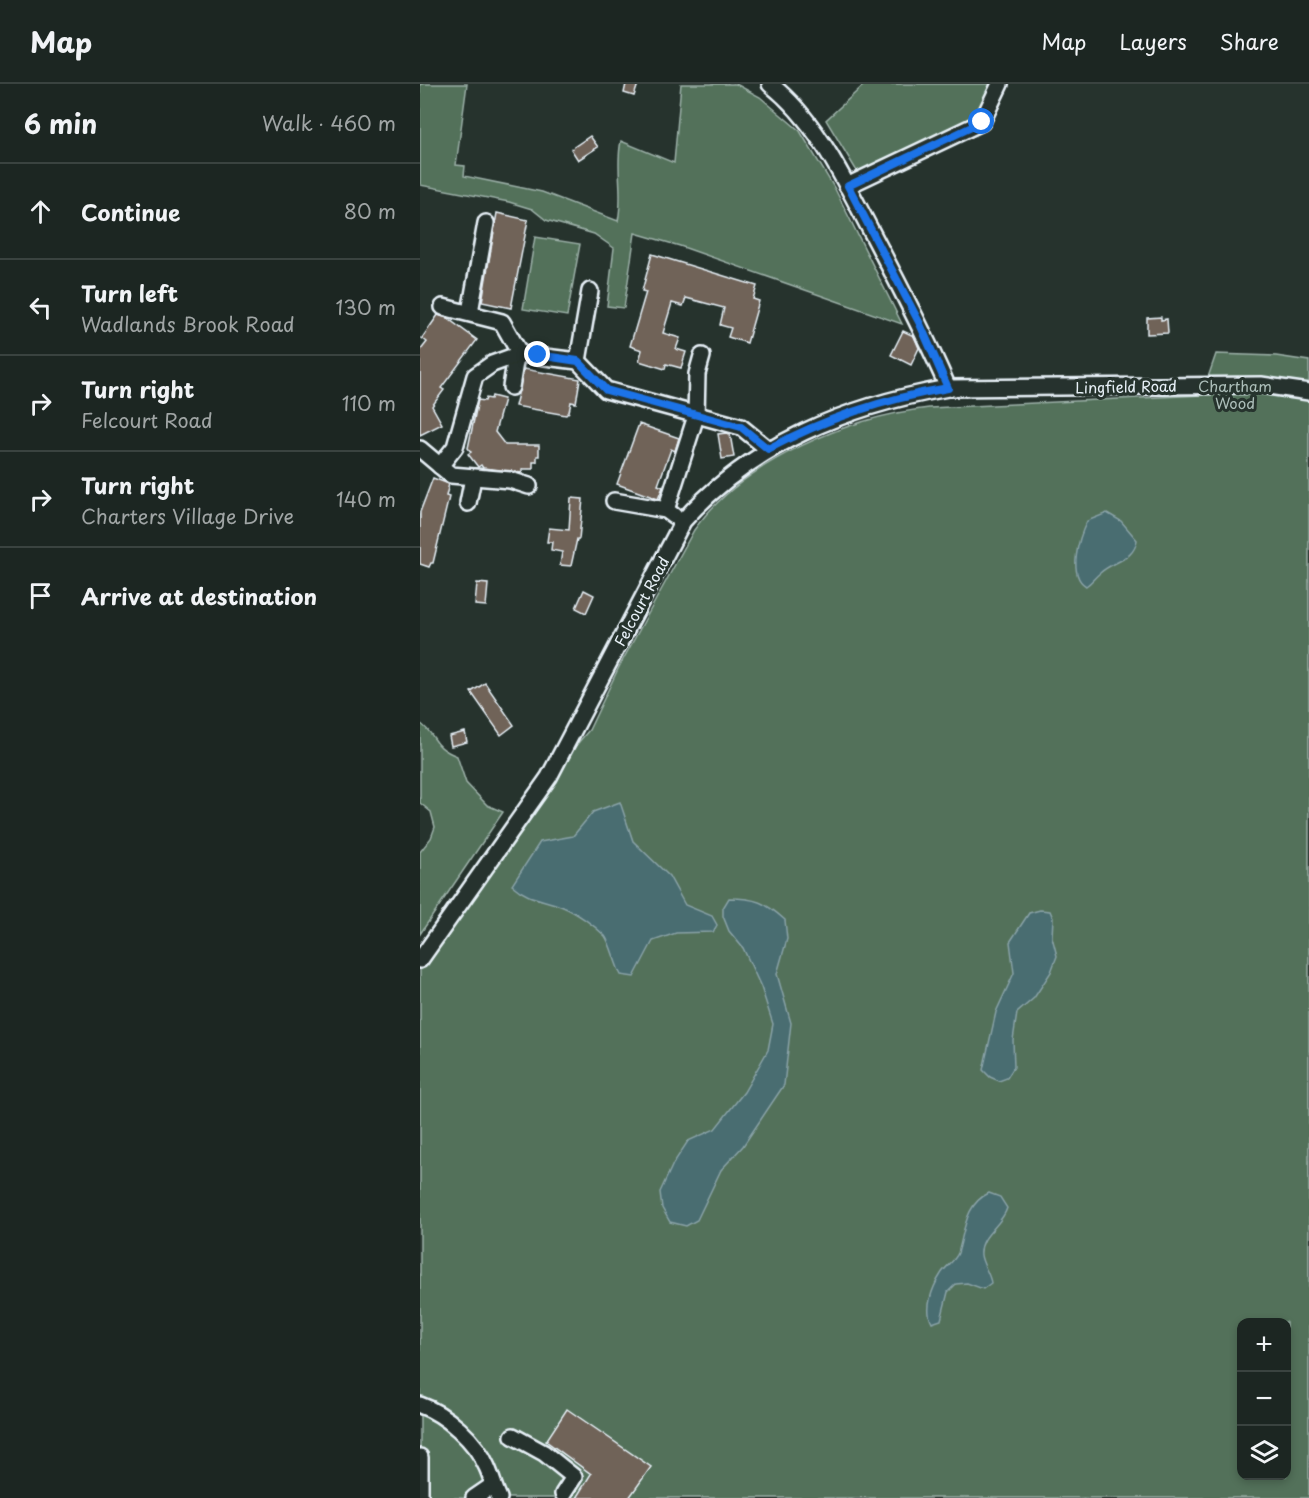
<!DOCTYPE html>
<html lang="en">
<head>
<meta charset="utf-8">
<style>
	:root { --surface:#1c2622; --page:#252e2a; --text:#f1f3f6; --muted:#a0a5a5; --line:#3a4340 }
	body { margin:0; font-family:"Playpen Sans",sans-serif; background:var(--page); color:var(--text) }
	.controls { position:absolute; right:18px; bottom:18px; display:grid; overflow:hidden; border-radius:12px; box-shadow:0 3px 9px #0003 }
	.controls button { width:54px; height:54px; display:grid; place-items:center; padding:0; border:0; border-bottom:2px solid var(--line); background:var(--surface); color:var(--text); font:30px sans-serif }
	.stop { position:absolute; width:18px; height:18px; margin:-14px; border:4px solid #1a73e8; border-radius:50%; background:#fff }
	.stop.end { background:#1a73e8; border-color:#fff; box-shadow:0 2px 6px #0008 }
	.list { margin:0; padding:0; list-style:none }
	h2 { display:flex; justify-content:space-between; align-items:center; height:78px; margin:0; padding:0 24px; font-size:26px }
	h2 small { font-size:20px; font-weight:400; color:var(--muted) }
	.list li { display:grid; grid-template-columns:39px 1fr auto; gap:18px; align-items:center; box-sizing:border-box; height:96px; padding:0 24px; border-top:2px solid var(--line) }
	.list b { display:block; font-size:22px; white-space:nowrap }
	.list p { margin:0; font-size:20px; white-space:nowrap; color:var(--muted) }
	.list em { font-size:20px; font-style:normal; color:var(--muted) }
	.icon { flex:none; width:33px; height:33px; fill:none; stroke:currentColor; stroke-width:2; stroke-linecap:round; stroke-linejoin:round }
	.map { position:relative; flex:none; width:889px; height:1414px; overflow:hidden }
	header { display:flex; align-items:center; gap:36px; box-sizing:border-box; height:84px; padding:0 30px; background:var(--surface); border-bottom:2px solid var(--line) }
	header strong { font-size:28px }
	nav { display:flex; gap:33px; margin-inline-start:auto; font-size:21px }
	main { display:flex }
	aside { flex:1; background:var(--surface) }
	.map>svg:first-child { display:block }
	.green { fill:#52715a; stroke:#9db1a9; stroke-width:1.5; fill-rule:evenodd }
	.water { fill:#4a6d71; stroke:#89a2a7; stroke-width:1.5 }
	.building { fill:#6f6459; stroke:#e8f1f8; stroke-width:1.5 }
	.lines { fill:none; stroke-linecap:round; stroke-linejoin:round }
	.minor-casing { stroke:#e8f1f8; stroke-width:20 }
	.minor { stroke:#26332d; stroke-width:15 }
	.route { stroke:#1a73e8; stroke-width:8 }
	.labels { text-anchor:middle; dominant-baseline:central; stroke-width:6; stroke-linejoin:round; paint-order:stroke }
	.park-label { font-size:15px; fill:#acbeb9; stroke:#26332d }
	.street-label { font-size:15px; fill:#e8f1f8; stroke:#26332d }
</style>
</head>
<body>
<header>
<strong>Map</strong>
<nav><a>Map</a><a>Layers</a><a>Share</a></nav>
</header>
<main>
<aside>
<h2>6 min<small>Walk · 460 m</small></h2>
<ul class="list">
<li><svg class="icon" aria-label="ahead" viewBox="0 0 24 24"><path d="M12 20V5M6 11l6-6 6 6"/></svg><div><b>Continue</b></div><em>80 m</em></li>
<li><svg class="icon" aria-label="left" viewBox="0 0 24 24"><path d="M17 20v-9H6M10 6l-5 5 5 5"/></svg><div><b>Turn left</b><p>Wadlands Brook Road</p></div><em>130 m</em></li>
<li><svg class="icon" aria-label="right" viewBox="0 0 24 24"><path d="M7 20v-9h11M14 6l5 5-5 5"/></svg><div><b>Turn right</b><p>Felcourt Road</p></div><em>110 m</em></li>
<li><svg class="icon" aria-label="right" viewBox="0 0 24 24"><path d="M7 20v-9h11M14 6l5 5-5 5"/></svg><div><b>Turn right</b><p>Charters Village Drive</p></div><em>140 m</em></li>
<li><svg class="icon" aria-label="arrive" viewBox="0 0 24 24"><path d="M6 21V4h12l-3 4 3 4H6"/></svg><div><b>Arrive at destination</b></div></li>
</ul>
</aside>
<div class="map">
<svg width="889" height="1414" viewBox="0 0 889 1414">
	<rect width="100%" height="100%" fill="#26332d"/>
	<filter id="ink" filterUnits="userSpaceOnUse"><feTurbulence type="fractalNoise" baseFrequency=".0167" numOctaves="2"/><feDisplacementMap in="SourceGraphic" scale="12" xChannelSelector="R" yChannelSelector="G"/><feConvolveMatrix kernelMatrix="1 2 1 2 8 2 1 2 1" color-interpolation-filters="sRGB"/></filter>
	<g filter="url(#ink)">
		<!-- green -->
		<g class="green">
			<path d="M0 0H47L36 81 45 82 44 92 122 108 198 137C204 109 195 84 201 57L254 79 261 0H316L340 13 380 47 415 105 482 240 260 162 215 149 204 224 187 222 194 164 174 150 126 136 112 125 89 118 0 101Z"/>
			<polygon points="445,0 575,0 560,31 438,89 406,36"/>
			<polygon points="115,153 160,160 147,232 103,225"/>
			<path d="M796 270 856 272 889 277V1414H0V876L129 693 169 646 199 583 274 446C322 378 428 333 509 324L782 311ZM822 1238H866V1392H822Z"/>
			<path d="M0 639C18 652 11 662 37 672L46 699 67 721 83 728 0 850V768L11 754 15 743 11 728 0 719Z"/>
		</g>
		<!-- water -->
		<g class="water">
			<path d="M687 429 701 437 717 456C714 477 694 476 680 489 675 493 672 498 666 502 647 491 659 453 667 437Z"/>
			<path d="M200 718 213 757 249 792 265 821 292 832 297 841 293 848 256 849 233 857 214 893 201 891C195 880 191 860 185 852 174 841 157 829 143 823 123 814 110 817 92 801L120 758 153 752 173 728Z"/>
			<path d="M309 814C336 814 345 818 365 836L367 855 357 890 371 939 364 1001 323 1062 301 1086 277 1136 266 1142 250 1138 242 1124 240 1108 253 1080 268 1057 295 1045 324 1008 348 966 353 940 341 903 323 864 309 847 303 832V824Z"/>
			<polygon points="620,826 630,827 633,834 632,853 637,872 631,888 614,914 597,929 593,956 594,983 587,994 579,997 570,993 563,986 576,928 594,889 590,858 609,829"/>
			<path d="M569 1109 580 1113 587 1124C582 1142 559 1151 561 1171 562 1180 570 1190 571 1199L563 1205 547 1199 536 1200 528 1208 521 1236 512 1239C504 1225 512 1204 521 1190 525 1183 535 1177 538 1169 545 1146 545 1120 569 1109Z"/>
		</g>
		<!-- building -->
		<g class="building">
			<polygon points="206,0 218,0 214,12 204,9"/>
			<polygon points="170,52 178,63 158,76 151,65"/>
			<polygon points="77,129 108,136 91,224 62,218"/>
			<polygon points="232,170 337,202 333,215 339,217 327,259 308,253 311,244 300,241 304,224 266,214 263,222 252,219 243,249 260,254 256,265 266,268 261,284 246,280 245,285 219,277 222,266 210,262 226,208 222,207"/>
			<polygon points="18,231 27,234 57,256 21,304 24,306 12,322 22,340 0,351 0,267 7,258 2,254"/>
			<polygon points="741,233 741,236 747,235 748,249 727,250 727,234"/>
			<polygon points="483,247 494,252 499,264 491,281 471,271"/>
			<polygon points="104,285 160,295 156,319 151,318 149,328 146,331 95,322"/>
			<polygon points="72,312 84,315 75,348 85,361 119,361 119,372 117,372 117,378 113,378 113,385 102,385 102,389 63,384 61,381 58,383 48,370 51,368 48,364 58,316 65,317 66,314 71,315"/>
			<polygon points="219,340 259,354 255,367 251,365 238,401 243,403 238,415 197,400"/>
			<polygon points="306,349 310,350 314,373 302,375 298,350"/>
			<polygon points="13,394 29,400 26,412 29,413 13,479 11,479 9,483 0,480 0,428"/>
			<polygon points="151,414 163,415 159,455 157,455 151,482 140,481 142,468 131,466 132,458 127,458 129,444 149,446"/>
			<polygon points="57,499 68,500 66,522 55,521"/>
			<polygon points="164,506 174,511 166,529 156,524"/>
			<polygon points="65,599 94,641 81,651 51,608"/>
			<polygon points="45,648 47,658 31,662 29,652"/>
			<polygon points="147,1325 231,1383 209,1414 156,1414 171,1390 126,1357"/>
		</g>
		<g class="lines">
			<!-- minor casing -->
			<g class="minor-casing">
				<g id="minor">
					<path d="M350 0C398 38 423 94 451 147 478 199 505 250 528 304"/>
					<polyline points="427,102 562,38 580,0"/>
					<polyline points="23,223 82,238 100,270"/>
					<polyline points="50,228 66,139"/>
					<polyline points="158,277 170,207"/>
					<polyline points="91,303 96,272"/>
					<polyline points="0,365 31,391 90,396 109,402"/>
					<polyline points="20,382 35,363 55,292 72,280 100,270 158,277 186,306 321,343 348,365"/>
					<polyline points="194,417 246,426 254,432"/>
					<polyline points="48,419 53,394"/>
					<polyline points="246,426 276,332 277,290 282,272"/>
					<path d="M0 876 129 693 263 437C333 359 427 322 528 304L841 301 889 308"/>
					<path d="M0 1321C26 1330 56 1357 67 1383 72 1394 74 1404 79 1414"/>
					<polyline points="93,1352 124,1369 154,1393 143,1410"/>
					<polyline points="0,1373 0,1414"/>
					<polyline points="54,1414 73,1401"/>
				</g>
			</g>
			<!-- minor -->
			<use href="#minor" class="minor"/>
		</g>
	</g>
	<g class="lines" filter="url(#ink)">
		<!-- route -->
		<path class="route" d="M118 271 158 277 186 306 321 343 348 365C406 334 463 315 528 304L500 240 428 102 562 38"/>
	</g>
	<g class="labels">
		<!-- park labels -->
		<g class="park-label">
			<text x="815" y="301">Chartham<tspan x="815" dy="17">Wood</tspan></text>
		</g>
		<!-- street labels -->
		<g class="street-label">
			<text transform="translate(706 302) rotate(-1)">Lingfield Road</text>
			<text transform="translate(221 517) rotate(-62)">Felcourt Road</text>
		</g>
	</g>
</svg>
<div class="controls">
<button>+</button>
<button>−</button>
<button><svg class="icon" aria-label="layers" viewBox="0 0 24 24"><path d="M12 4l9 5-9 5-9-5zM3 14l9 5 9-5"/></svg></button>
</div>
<div class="stop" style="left:562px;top:38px"></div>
<div class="stop end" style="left:118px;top:271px"></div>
</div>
</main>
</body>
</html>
